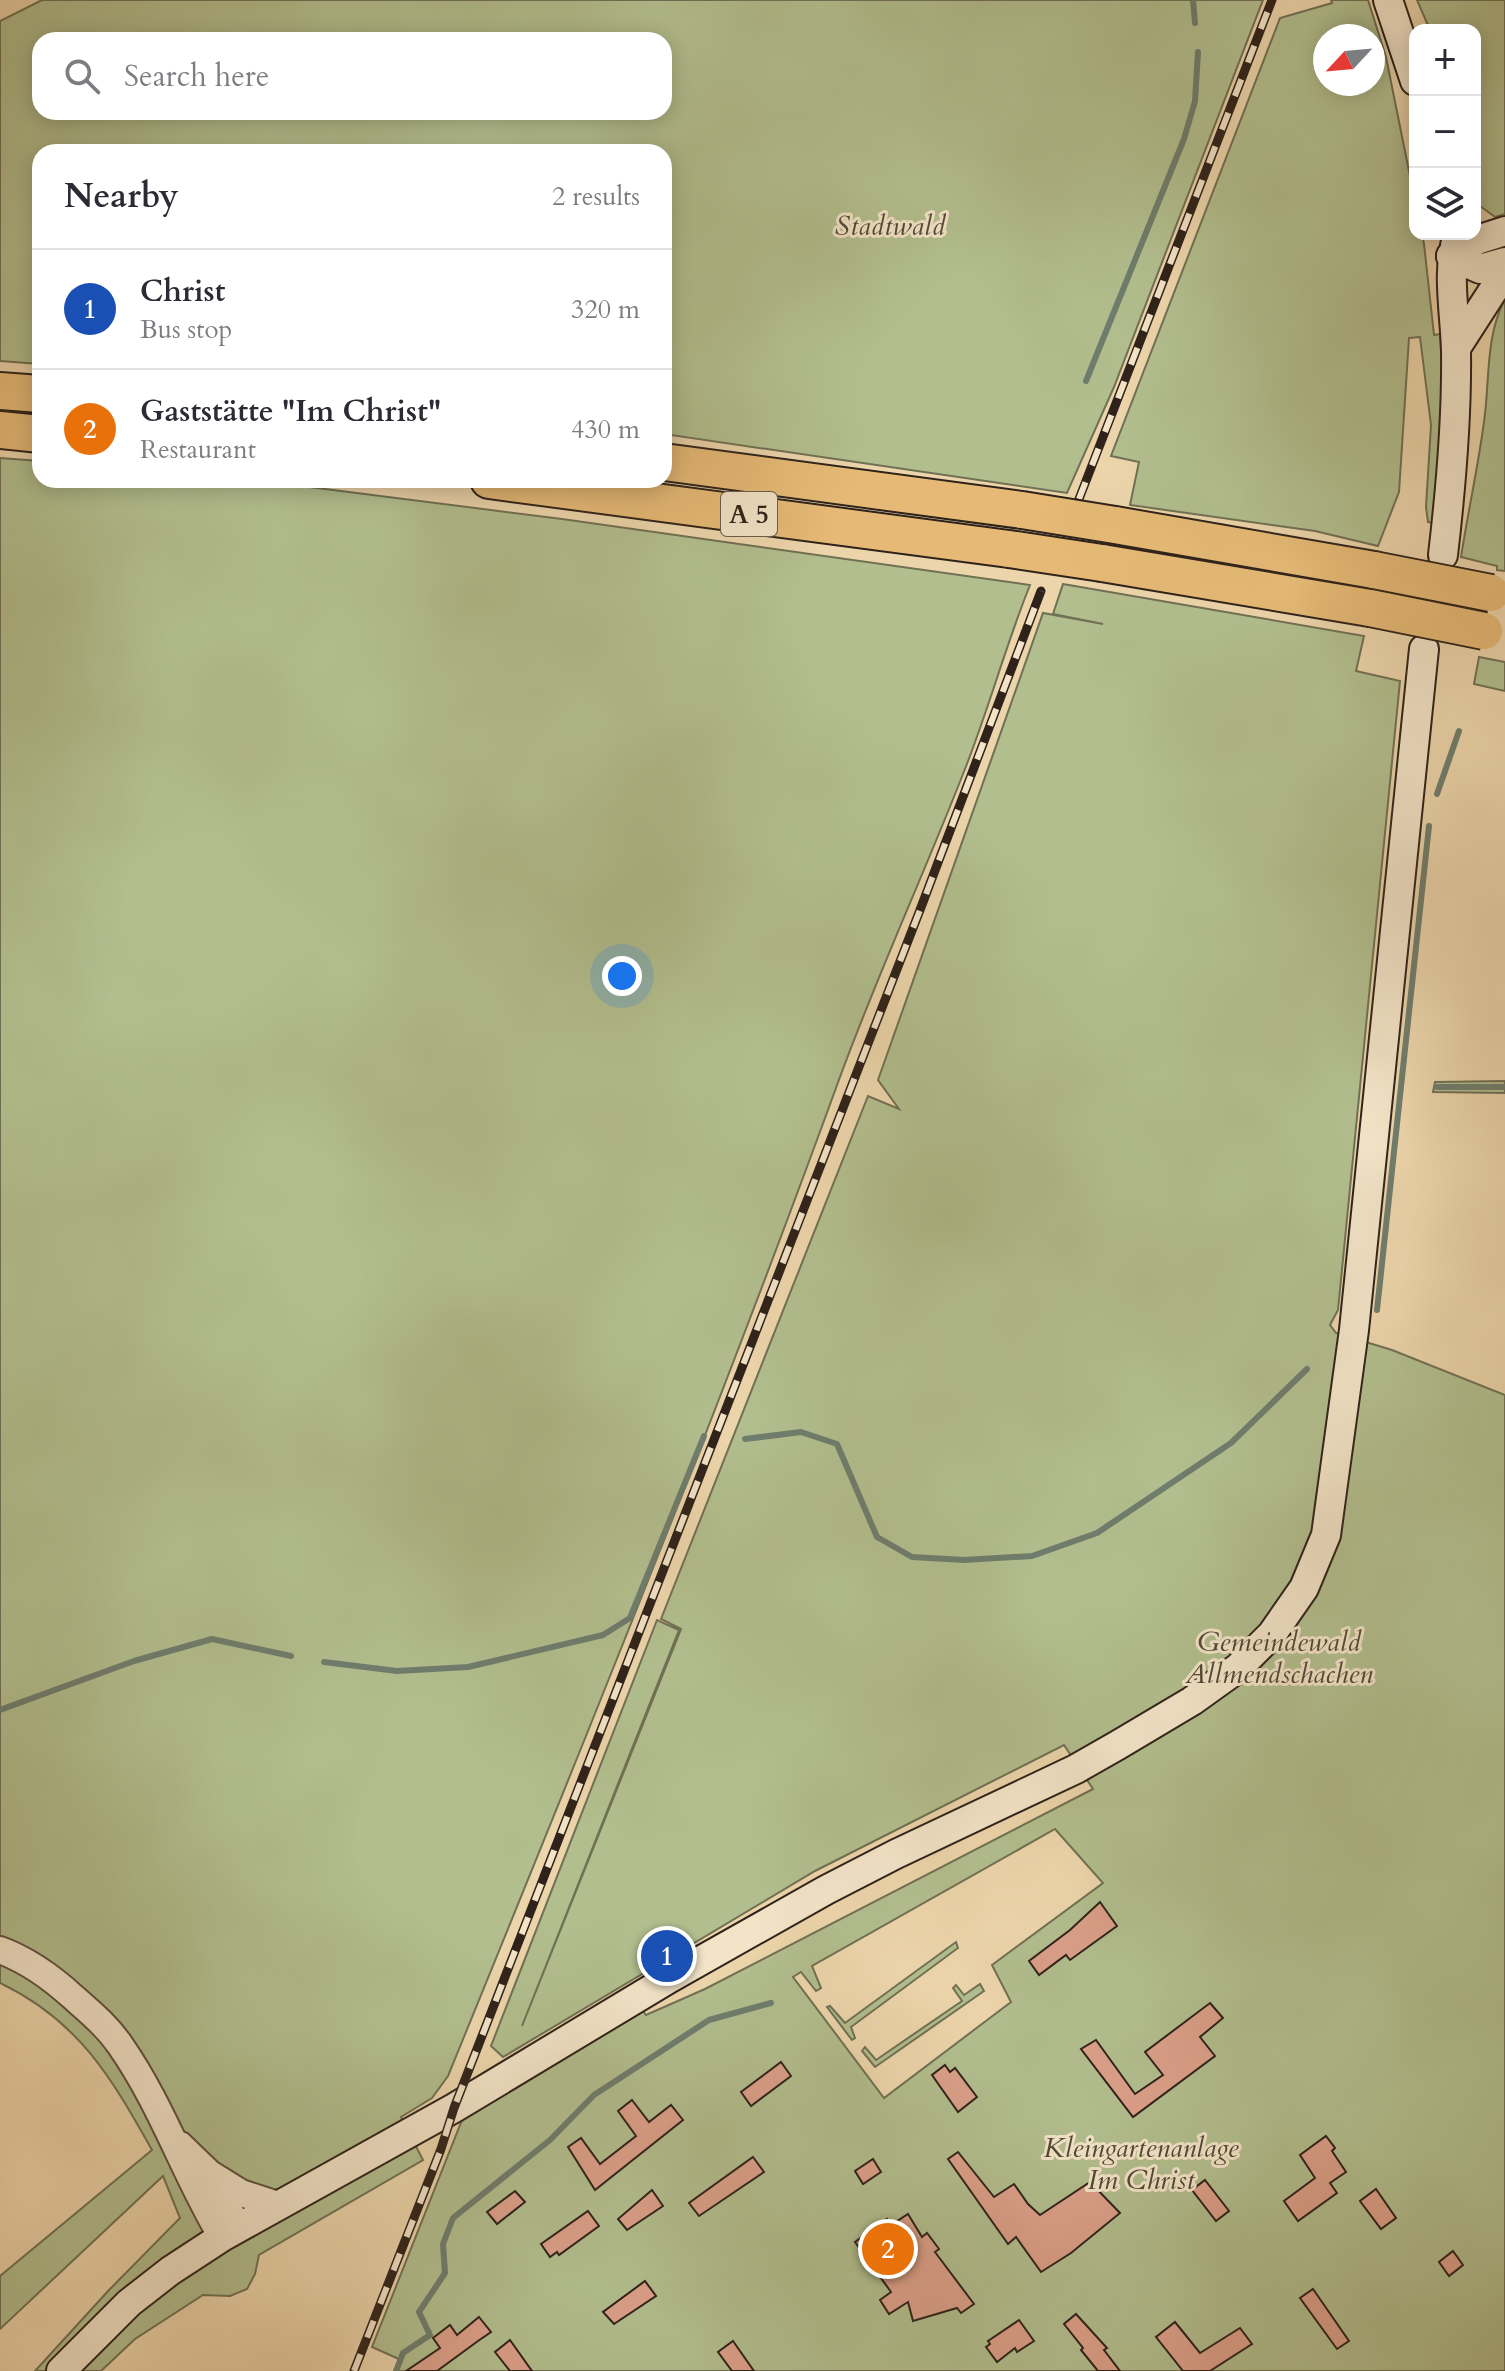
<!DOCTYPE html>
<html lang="en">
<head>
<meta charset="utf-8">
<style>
	:root { --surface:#fff; --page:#f2f2f3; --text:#2b2b33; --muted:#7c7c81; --line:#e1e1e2; --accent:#8f2418 }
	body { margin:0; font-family:Cardo,serif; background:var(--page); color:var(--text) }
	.controls { position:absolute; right:24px; top:24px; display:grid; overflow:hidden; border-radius:16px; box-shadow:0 4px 20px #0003 }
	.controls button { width:72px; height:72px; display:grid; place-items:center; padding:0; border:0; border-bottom:2px solid var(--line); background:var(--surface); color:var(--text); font:40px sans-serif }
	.compass { position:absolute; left:1313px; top:24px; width:72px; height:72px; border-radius:50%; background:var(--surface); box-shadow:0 4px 20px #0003; rotate:244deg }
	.you { position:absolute; left:622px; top:976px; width:28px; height:28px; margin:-20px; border:6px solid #fff; border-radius:50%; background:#1a73e8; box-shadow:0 0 0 12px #1a73e833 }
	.badge { display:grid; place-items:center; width:52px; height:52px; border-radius:50%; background:var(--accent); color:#fff; font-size:26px; font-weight:700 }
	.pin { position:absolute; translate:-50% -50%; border:4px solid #fff; box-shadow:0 2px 8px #0006 }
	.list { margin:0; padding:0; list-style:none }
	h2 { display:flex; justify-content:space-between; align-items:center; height:104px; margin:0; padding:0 32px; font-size:34px }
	h2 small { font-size:26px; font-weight:400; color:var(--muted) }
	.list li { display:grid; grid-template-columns:52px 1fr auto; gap:24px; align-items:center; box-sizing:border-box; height:120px; padding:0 32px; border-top:2px solid var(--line) }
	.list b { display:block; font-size:30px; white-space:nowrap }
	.list p { margin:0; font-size:26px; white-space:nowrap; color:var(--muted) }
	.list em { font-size:26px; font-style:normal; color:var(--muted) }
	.icon { flex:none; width:44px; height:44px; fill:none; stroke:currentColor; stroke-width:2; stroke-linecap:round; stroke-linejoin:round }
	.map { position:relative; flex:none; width:1505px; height:2371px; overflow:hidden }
	.search { position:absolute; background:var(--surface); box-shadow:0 4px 20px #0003; left:32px; top:32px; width:640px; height:88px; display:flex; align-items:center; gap:20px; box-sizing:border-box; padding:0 28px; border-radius:24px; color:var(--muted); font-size:30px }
	.panel { position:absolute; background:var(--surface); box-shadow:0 4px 20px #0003; left:32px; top:144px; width:640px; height:344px; border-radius:24px }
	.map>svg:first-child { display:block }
	.green { fill:#b2be8e; stroke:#707054; stroke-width:2; fill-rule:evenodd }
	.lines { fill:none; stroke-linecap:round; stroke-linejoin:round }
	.stream { stroke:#6f7d6d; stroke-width:6 }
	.building { fill:#dca08a; stroke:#2e221a; stroke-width:2 }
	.tertiary-casing { stroke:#5e4f3e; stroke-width:30 }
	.secondary-casing { stroke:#2e221a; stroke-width:32 }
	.motorway-casing { stroke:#2e221a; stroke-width:40 }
	.tertiary { stroke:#f3e4c8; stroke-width:26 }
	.secondary { stroke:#f3e4c8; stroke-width:28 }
	.motorway { stroke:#e6ba76; stroke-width:36 }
	.rail-casing { stroke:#2e221a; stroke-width:9 }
	.rail { stroke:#f3e4c8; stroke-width:6; stroke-dasharray:18; stroke-linecap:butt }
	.motorway-bridge-casing { stroke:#2e221a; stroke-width:40; stroke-linecap:butt }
	.motorway-bridge { stroke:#e6ba76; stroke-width:36 }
	.labels { text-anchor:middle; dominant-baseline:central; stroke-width:6; stroke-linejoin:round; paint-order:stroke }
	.shield { fill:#f3e4c8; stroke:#695c4e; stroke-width:2 }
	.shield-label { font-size:26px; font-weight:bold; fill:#2e221a }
	.park-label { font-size:28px; font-style:italic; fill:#4f4937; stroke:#f3e4c8 }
</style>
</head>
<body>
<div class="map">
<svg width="1505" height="2371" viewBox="0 0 1505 2371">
	<rect width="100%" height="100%" fill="#edd5ab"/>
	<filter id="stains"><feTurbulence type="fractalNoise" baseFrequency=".0025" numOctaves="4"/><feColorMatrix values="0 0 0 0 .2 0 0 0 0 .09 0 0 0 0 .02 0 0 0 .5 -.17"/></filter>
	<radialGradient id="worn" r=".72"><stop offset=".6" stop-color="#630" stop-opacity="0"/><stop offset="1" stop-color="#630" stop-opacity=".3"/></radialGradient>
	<!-- green -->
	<g class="green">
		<path d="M42 0H1263L1114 387 1067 493 664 434V152H40V364L0 361V21ZM40 40H664V112H40Z"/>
		<path d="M1331 0H1368L1386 57 1415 201V234H1422L1424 244 1434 335 1440 334 1443 386 1435 523 1428 522 1426 507 1431 425 1420 337 1409 338 1399 492 1378 546 1315 531 1130 505 1139 462 1111 456 1280 18 1332 3ZM1325 36H1373V84H1325Z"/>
		<polygon points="1417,0 1505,0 1505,214 1495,217 1480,206 1475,186 1475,30 1430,30"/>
		<path d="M1505 299V571L1497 570V566L1461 557C1468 512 1478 467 1484 422 1490 380 1485 337 1505 299Z"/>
		<path d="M0 458 40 461V480H254L562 519 1030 585C1005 647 988 712 963 774 922 879 874 982 836 1088 715 1420 582 1748 448 2076L432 2098 401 2117 423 2160 259 2255 255 2274 247 2289 230 2296 203 2295 135 2339 101 2371H35L109 2290 180 2218 163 2176 0 2329V2276L152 2150C111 2077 79 2021 0 1983Z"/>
		<path d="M1063 584 1364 636 1356 671 1400 681 1338 1310 1330 1325 1336 1333 1392 1350 1505 1395V2371H397L401 2360 372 2347 464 2115 640 2007 646 2015 705 1989 1093 1789 1064 1745 815 1871 503 2057 491 2046 657 1620 679 1630 522 2026 681 1629 661 1619 868 1096 899 1109 878 1080 1043 613 1103 624 1053 614ZM1055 1829 1103 1883 992 1965 1011 2002 884 2098 793 1977 801 1972 816 1991 821 1988 812 1966Z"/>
		<polygon points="1479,657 1505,662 1505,691 1474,684"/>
		<polygon points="1505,1081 1505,1093 1433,1092 1435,1082"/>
		<polygon points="956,1942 958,1948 851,2027 855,2038 852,2040 827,2007 830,2006 845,2023"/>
		<polygon points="980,1984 984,1991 875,2067 862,2051 865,2047 876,2060 962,2001 953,1988 956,1985 964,1995"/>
	</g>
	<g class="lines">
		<!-- stream -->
		<g class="stream">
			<polyline points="1193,0 1195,23"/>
			<polyline points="1086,381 1184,139 1195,101 1198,52"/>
			<polyline points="1437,794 1459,731"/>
			<polyline points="1437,1087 1505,1087"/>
			<polyline points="1377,1310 1429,826"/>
			<polyline points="745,1439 801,1432 837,1444 877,1537 912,1557 964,1560 1032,1556 1097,1533 1231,1443 1307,1369"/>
			<polyline points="324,1662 397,1671 468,1667 603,1635 630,1618 704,1436"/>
			<polyline points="0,1710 134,1661 212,1639 291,1656"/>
			<polyline points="396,2371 403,2353 430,2335 419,2312 445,2273 443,2244 453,2218 550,2140 594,2095 709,2020 771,2003"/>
		</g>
	</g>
	<!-- building -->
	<g class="building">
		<polygon points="1100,1902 1117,1926 1070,1960 1066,1955 1039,1975 1029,1961 1070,1930"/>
		<polygon points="1210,2003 1223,2018 1200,2037 1215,2056 1133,2117 1081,2049 1096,2040 1135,2094 1163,2075 1145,2052"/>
		<polygon points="781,2062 791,2076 751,2106 741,2092"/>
		<polygon points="945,2065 950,2072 955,2068 977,2097 958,2112 932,2075"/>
		<polygon points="632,2100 649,2122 671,2105 683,2120 595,2190 568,2147 581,2138 600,2164 636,2136 618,2111"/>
		<polygon points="1326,2136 1335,2148 1332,2151 1346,2172 1330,2183 1337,2193 1298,2221 1284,2201 1315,2178 1300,2155"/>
		<polygon points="958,2152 994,2197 1014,2184 1028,2204 1040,2215 1090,2182 1120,2213 1071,2253 1041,2272 1016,2237 1008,2244 948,2159"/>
		<polygon points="753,2157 764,2172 699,2216 689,2203"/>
		<polygon points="873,2159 881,2172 863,2184 855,2171"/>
		<polygon points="1205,2180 1229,2211 1216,2221 1192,2190"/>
		<polygon points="1376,2189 1396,2218 1381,2229 1360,2201"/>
		<polygon points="652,2190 663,2206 627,2230 618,2219"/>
		<polygon points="515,2191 525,2202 497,2224 487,2212"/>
		<polygon points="588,2211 599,2226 559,2255 557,2252 550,2257 541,2244"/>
		<polygon points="908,2214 922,2237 927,2233 939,2249 935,2252 974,2304 961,2313 957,2308 913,2321 908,2302 889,2314 880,2300 891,2292 855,2242 887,2219 891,2225"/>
		<polygon points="1453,2251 1463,2265 1449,2276 1439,2262"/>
		<polygon points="645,2281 656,2296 614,2324 603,2312"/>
		<polygon points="1313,2289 1349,2341 1337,2349 1300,2298"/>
		<polygon points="1076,2314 1107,2348 1104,2350 1120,2371 1098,2371 1081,2350 1083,2348 1064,2324"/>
		<polygon points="479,2317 491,2332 478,2341 437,2371 406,2371 440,2348 433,2338 450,2325 457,2335"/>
		<polygon points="1019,2320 1034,2341 1017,2352 1015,2348 997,2362 986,2347 990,2344 988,2341"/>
		<polygon points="1175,2322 1200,2353 1240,2328 1252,2344 1210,2371 1183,2371 1156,2337"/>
		<polygon points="510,2340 532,2371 510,2371 495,2352"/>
		<polygon points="733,2341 754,2371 732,2371 718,2352"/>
	</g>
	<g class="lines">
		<!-- tertiary casing -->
		<g class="tertiary-casing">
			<g id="tertiary">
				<path d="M0 1950C27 1960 51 1977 73 1997 90 2012 107 2026 120 2045 162 2105 185 2175 222 2237"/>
				<polyline points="180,2145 209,2173 238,2227"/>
				<polyline points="212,2175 241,2193 278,2205"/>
			</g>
		</g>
		<!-- secondary casing -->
		<g class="secondary-casing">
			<g id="secondary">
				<polyline points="1388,0 1415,81"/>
				<polyline points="1451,256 1477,240 1505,231"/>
				<polyline points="1451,256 1480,269 1505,262"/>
				<polyline points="1456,348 1505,272"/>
				<path d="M1443 555C1451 487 1457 419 1456 351 1455 311 1446 272 1458 234"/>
				<polyline points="61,2371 129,2303 170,2271 222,2237 454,2108 670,1978 826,1890 896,1854 1076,1769 1118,1745 1192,1701 1238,1668 1272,1634 1304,1588 1326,1535 1354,1330 1424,649"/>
			</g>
		</g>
		<!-- motorway casing -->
		<g class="motorway-casing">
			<g id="motorway">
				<polyline points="0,391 40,394"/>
				<polyline points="0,430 40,434"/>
				<polyline points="664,462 1022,510"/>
				<polyline points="489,480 1009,549"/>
				<polyline points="1115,525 1374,570"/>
				<polyline points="1102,563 1370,608"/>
			</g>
		</g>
		<!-- tertiary -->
		<use href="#tertiary" class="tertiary"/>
		<!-- secondary -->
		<use href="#secondary" class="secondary"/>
		<!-- motorway -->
		<use href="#motorway" class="motorway"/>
		<!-- rail casing -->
		<g class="rail-casing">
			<g id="rail">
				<polyline points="1079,499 1272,0"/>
				<polyline points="354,2371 441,2149 454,2108 920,910 1041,591"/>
			</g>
		</g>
		<!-- rail -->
		<use href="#rail" class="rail"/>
		<!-- motorway-bridge casing -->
		<g class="motorway-bridge-casing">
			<g id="motorway-bridge">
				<polyline points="1022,510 1115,525"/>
				<polyline points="1009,549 1102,563"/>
				<polyline points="1374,570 1491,593"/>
				<polyline points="1370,608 1484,631"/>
			</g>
		</g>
		<!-- motorway-bridge -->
		<use href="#motorway-bridge" class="motorway-bridge"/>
	</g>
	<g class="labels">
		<!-- shield labels -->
		<rect class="shield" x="721" y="492" width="56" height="44" rx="6"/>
		<g class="shield-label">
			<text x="749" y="514">A 5</text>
		</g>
		<!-- park labels -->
		<g class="park-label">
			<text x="890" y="226">Stadtwald</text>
			<text x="1279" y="1642">Gemeindewald<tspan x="1279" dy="32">Allmendschachen</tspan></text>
			<text x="1141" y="2148">Kleingartenanlage<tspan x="1141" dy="32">Im Christ</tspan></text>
		</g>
	</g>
	<rect width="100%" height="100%" filter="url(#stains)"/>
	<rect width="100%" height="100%" fill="url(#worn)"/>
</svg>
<div class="controls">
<button>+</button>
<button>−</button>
<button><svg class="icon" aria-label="layers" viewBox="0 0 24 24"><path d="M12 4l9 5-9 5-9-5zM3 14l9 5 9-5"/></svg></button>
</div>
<svg class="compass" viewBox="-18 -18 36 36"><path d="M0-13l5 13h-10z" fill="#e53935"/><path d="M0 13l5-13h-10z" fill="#7c7c81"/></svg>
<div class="you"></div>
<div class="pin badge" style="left:667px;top:1956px;background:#1a4fb4">1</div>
<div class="pin badge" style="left:888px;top:2249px;background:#e8710a">2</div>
<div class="search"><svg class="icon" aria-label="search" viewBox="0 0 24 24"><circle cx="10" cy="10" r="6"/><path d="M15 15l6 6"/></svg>Search here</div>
<section class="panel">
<h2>Nearby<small>2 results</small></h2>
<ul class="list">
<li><span class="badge" style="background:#1a4fb4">1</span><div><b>Christ</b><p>Bus stop</p></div><em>320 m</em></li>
<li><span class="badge" style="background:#e8710a">2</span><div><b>Gaststätte &quot;Im Christ&quot;</b><p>Restaurant</p></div><em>430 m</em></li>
</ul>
</section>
</div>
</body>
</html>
